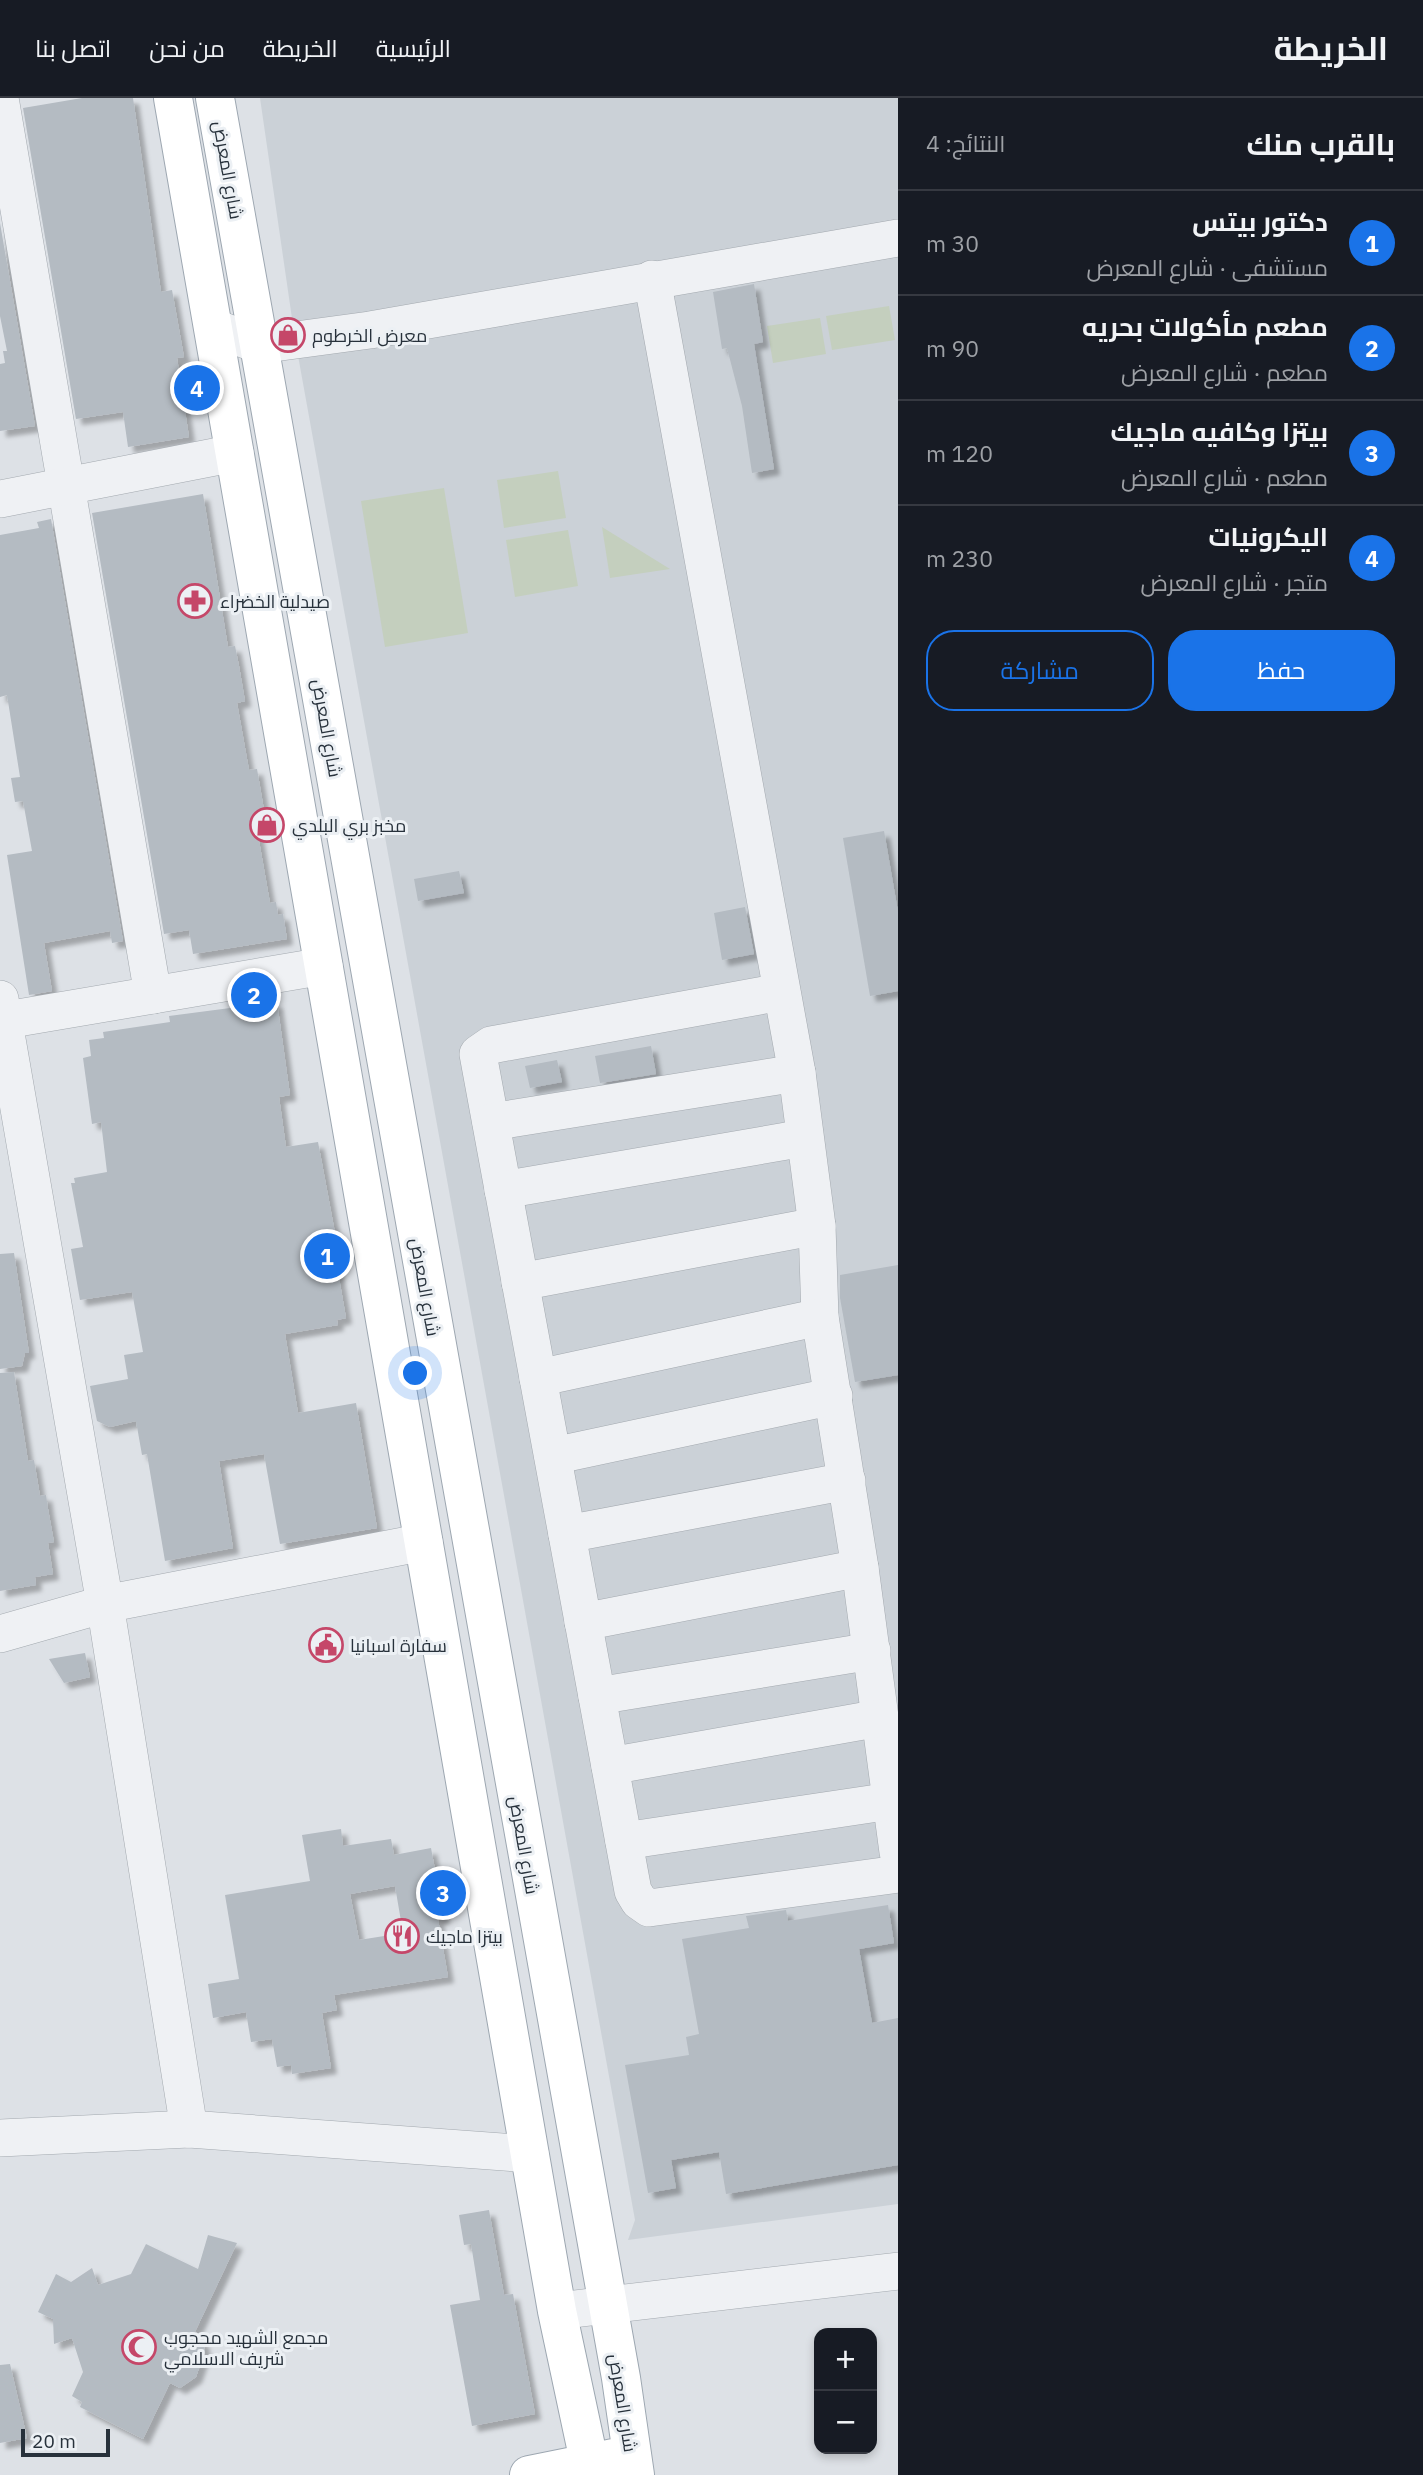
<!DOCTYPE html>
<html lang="ar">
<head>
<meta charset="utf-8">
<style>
	:root { --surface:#171b24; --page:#20242c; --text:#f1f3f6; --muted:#9ea1a6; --line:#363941; --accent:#1a73e8 }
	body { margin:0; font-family:"IBM Plex Sans",Cairo,sans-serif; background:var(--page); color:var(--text); direction:rtl }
	.controls { position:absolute; right:21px; bottom:21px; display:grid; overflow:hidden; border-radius:14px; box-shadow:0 4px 10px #0003 }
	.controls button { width:63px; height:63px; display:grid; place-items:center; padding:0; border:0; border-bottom:2px solid var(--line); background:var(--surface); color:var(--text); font:35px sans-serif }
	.scale { position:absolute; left:21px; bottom:18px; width:89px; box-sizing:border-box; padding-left:7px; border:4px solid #27313b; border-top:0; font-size:19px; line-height:24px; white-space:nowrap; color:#27313b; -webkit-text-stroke:5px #ecf0f4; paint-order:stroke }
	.you { position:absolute; left:416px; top:1276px; width:24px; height:24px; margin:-18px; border:5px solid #fff; border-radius:50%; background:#1a73e8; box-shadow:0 0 0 10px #1a73e833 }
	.badge { display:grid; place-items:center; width:46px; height:46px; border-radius:50%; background:var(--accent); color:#fff; font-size:23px; font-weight:700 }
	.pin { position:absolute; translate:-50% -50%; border:4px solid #fff; box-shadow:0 2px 7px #0006 }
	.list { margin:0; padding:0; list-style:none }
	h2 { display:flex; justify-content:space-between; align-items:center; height:91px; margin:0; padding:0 28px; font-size:30px }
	h2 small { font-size:23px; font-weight:400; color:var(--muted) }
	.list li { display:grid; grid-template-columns:46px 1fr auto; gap:21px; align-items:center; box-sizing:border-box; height:105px; padding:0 28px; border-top:2px solid var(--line) }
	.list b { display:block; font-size:26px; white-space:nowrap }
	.list p { margin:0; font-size:23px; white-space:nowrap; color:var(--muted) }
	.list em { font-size:23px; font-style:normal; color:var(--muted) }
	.actions { display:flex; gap:14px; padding:21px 28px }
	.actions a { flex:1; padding:16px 0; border:2px solid var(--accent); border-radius:28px; text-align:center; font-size:24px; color:var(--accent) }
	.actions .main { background:var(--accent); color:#fff }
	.map { position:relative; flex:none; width:898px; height:2377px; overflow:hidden; direction:ltr }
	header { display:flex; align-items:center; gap:42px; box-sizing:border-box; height:98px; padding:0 35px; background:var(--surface); border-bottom:2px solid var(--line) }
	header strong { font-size:33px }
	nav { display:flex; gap:38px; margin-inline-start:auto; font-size:24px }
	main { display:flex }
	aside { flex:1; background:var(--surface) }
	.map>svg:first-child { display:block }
	.built { fill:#cbd1d7 }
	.green { fill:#c4cfbe }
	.building { fill:#b4bbc2; fill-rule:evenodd; filter:url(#shadow) }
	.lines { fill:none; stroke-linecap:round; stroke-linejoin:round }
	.minor-casing { stroke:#a3a9af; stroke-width:38 }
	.major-casing { stroke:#9da7b1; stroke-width:40 }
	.minor { stroke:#eff1f4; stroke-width:37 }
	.major { stroke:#fff; stroke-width:38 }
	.labels { text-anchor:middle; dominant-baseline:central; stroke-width:6; stroke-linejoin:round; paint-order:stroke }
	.street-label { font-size:18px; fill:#27313b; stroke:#ecf0f4 }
	.poi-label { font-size:18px; fill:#27313b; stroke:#ecf0f4; text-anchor:start }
</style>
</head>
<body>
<header>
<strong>الخريطة</strong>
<nav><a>الرئيسية</a><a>الخريطة</a><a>من نحن</a><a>اتصل بنا</a></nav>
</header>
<main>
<aside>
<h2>بالقرب منك<small>النتائج: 4</small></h2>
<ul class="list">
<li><span class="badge">1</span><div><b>دكتور بيتس</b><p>مستشفى · شارع المعرض</p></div><em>30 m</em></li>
<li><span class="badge">2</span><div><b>مطعم مأكولات بحريه</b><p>مطعم · شارع المعرض</p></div><em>90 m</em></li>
<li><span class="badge">3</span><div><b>بيتزا وكافيه ماجيك</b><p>مطعم · شارع المعرض</p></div><em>120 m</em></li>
<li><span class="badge">4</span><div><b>اليكرونيات</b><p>متجر · شارع المعرض</p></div><em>230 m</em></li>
</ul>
<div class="actions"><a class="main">حفظ</a><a>مشاركة</a></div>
</aside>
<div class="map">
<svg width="898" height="2377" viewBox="0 0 898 2377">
	<defs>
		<filter id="shadow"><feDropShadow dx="6" dy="6" stdDeviation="2" flood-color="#0004"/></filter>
	</defs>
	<rect width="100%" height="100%" fill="#dde1e6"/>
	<!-- built -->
	<polygon class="built" points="260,0 898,0 898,2106 628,2142 635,2122 295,241"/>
	<!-- green -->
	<g class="green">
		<polygon points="889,208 895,242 832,252 826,218"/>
		<polygon points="820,220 826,256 773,265 767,228"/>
		<polygon points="558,373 566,420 504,430 497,382"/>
		<polygon points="444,390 468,535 385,549 361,403"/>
		<polygon points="602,429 670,471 610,480"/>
		<polygon points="568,432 578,488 515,499 506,442"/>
	</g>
	<!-- building -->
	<g class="building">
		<polygon points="82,0 133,0 161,194 172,192 184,259 177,260 189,339 128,349 123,314 76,321 23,10"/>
		<polygon points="0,125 35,328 0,333 0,266 5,265 3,253 7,253 0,218"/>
		<polygon points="754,186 763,244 754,246 774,371 752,375 742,308 727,250 722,251 713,194"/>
		<polygon points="203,396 228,549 235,548 239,568 245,603 237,605 249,672 257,671 265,718 255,720 270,805 276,804 278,817 283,816 287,841 193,856 189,832 164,836 92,415"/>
		<polygon points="51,421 123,843 112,845 110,833 44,845 52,893 29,897 7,757 32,753 23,703 15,704 11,680 20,679 7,597 0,599 0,437 39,430 37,424"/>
		<polygon points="884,733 898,814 898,893 870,898 843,740"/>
		<polygon points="459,773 464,795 418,803 414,781"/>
		<polygon points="745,809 754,856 722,862 714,815"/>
		<polygon points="277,904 290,997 279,999 286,1049 318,1044 341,1167 337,1168 346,1220 337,1222 338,1227 285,1236 298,1315 356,1305 377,1430 280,1446 264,1356 219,1363 233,1450 165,1463 147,1356 142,1357 136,1323 110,1329 97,1323 90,1288 128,1281 124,1257 143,1254 132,1194 80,1202 71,1151 83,1149 71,1085 75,1085 74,1080 107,1074 101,1024 92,1026 83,960 91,958 89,942 104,940 103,934 170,924 169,918"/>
		<polygon points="651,948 656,976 600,985 595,958"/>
		<polygon points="557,962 562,984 530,990 525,968"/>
		<polygon points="14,1155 29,1255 25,1255 22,1268 0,1271 0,1156"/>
		<polygon points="898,1167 898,1277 855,1284 840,1200 840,1177"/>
		<polygon points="14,1274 28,1363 34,1362 40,1398 46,1397 48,1411 54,1444 48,1445 53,1476 35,1479 36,1487 0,1493 0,1275"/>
		<polygon points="85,1555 90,1579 64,1585 49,1561"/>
		<path d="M341 1731 343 1748 391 1741 394 1757 431 1750 444 1820 438 1821 448 1879 334 1897 337 1912 322 1915 331 1970 292 1976 291 1967 277 1969 272 1941 251 1944 246 1914 213 1920 208 1886 239 1881 225 1797 310 1783 302 1737ZM395 1788 403 1835 359 1842 350 1796Z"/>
		<polygon points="888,1807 894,1845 859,1851 872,1925 898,1920 898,2067 726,2096 719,2054 671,2062 676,2090 648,2095 625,1967 689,1957 686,1939 699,1936 682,1841 749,1830 746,1818 786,1812 788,1823"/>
		<polygon points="489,2112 504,2197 513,2196 535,2316 472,2328 450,2207 480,2202 471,2146 464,2147 459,2117"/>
		<polygon points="208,2137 237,2145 193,2238 203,2243 205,2253 196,2279 180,2290 170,2285 143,2341 80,2309 82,2304 72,2298 83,2274 72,2240 54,2246 53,2221 38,2214 56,2176 71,2184 92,2170 98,2187 131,2176 146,2146 198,2171"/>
		<polygon points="10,2266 27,2340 0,2345 0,2267"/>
	</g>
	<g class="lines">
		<!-- minor casing -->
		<g class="minor-casing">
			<g id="minor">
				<polyline points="0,0 153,897"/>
				<polyline points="652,181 797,975 817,1128 820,1219 860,1470 898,1754"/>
				<polyline points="213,229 259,247 370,232 898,140"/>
				<polyline points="0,401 235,355"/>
				<polyline points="781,894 491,947 478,956 633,1793 639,1803 649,1810 898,1776"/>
				<polyline points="0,901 105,1506 189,2031"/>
				<polyline points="0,923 324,868"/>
				<polyline points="491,1024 797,975"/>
				<polyline points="503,1092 804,1040"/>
				<polyline points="520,1184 817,1128"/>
				<polyline points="538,1280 820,1219"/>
				<polyline points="553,1358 834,1298"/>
				<polyline points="567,1436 847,1383"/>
				<polyline points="583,1524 860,1470"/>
				<polyline points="0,1536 105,1506 424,1444"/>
				<polyline points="597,1598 872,1553"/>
				<polyline points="610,1668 880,1620"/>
				<polyline points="624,1743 891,1703"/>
				<polyline points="0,2040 189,2031 530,2056"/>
				<polyline points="557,2213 898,2173"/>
			</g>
		</g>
		<!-- major casing -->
		<g class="major-casing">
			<g id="major">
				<polyline points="173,0 557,2213 592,2377"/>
				<polyline points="215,0 621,2280 635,2377"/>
				<polyline points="529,2377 613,2360"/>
			</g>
		</g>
		<!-- minor -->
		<use href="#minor" class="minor"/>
		<!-- major -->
		<use href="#major" class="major"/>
	</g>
	<!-- icons -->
	<defs>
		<g id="shop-ring" transform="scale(1.75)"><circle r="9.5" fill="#ecf0f4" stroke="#c54769" stroke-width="1.5"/><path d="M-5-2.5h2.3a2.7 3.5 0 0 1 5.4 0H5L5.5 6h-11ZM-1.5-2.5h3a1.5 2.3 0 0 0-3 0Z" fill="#c54769"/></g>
		<g id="pharmacy-ring" transform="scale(1.75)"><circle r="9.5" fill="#ecf0f4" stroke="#c54769" stroke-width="1.5"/><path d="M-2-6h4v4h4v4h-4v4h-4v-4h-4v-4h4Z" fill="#c54769"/></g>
		<g id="civic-ring" transform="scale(1.75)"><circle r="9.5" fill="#ecf0f4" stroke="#c54769" stroke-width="1.5"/><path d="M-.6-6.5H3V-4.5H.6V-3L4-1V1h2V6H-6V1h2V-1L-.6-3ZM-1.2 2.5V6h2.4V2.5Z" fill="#c54769"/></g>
		<g id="restaurant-ring" transform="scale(1.75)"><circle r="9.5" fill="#ecf0f4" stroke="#c54769" stroke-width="1.5"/><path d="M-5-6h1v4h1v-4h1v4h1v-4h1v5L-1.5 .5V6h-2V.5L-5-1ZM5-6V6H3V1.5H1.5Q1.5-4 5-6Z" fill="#c54769"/></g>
		<g id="mosque-ring" transform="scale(1.75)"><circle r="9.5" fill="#ecf0f4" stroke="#c54769" stroke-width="1.5"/><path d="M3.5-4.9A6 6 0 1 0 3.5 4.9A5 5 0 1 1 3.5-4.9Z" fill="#c54769"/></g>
	</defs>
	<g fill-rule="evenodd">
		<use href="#shop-ring" x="288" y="237"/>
		<use href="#pharmacy-ring" x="195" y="503"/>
		<use href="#shop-ring" x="267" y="727"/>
		<use href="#civic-ring" x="326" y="1547"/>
		<use href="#restaurant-ring" x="402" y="1838"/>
		<use href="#mosque-ring" x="139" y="2249"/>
	</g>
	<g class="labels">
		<!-- street labels -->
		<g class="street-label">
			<text transform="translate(228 72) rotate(80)">شارع المعرض</text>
			<text transform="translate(327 630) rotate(80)">شارع المعرض</text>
			<text transform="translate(425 1189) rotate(80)">شارع المعرض</text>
			<text transform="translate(524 1747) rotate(80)">شارع المعرض</text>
			<text transform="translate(623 2305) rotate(81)">شارع المعرض</text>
		</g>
		<!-- poi labels -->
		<g class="poi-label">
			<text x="312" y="237">معرض الخرطوم</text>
			<text x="220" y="503">صيدلية الخضراء</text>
			<text x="292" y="727">مخبز بري البلدي</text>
			<text x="350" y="1547">سفارة اسبانيا</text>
			<text x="426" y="1838">بيتزا ماجيك</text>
			<text x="164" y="2239">مجمع الشهيد محجوب<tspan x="164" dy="21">شريف الاسلامي</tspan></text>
		</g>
	</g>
</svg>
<div class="controls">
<button>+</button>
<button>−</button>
</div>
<div class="scale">20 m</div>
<div class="you"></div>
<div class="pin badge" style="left:327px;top:1158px">1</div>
<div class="pin badge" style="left:254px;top:897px">2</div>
<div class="pin badge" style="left:443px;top:1795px">3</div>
<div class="pin badge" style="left:197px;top:290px">4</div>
</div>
</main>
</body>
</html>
